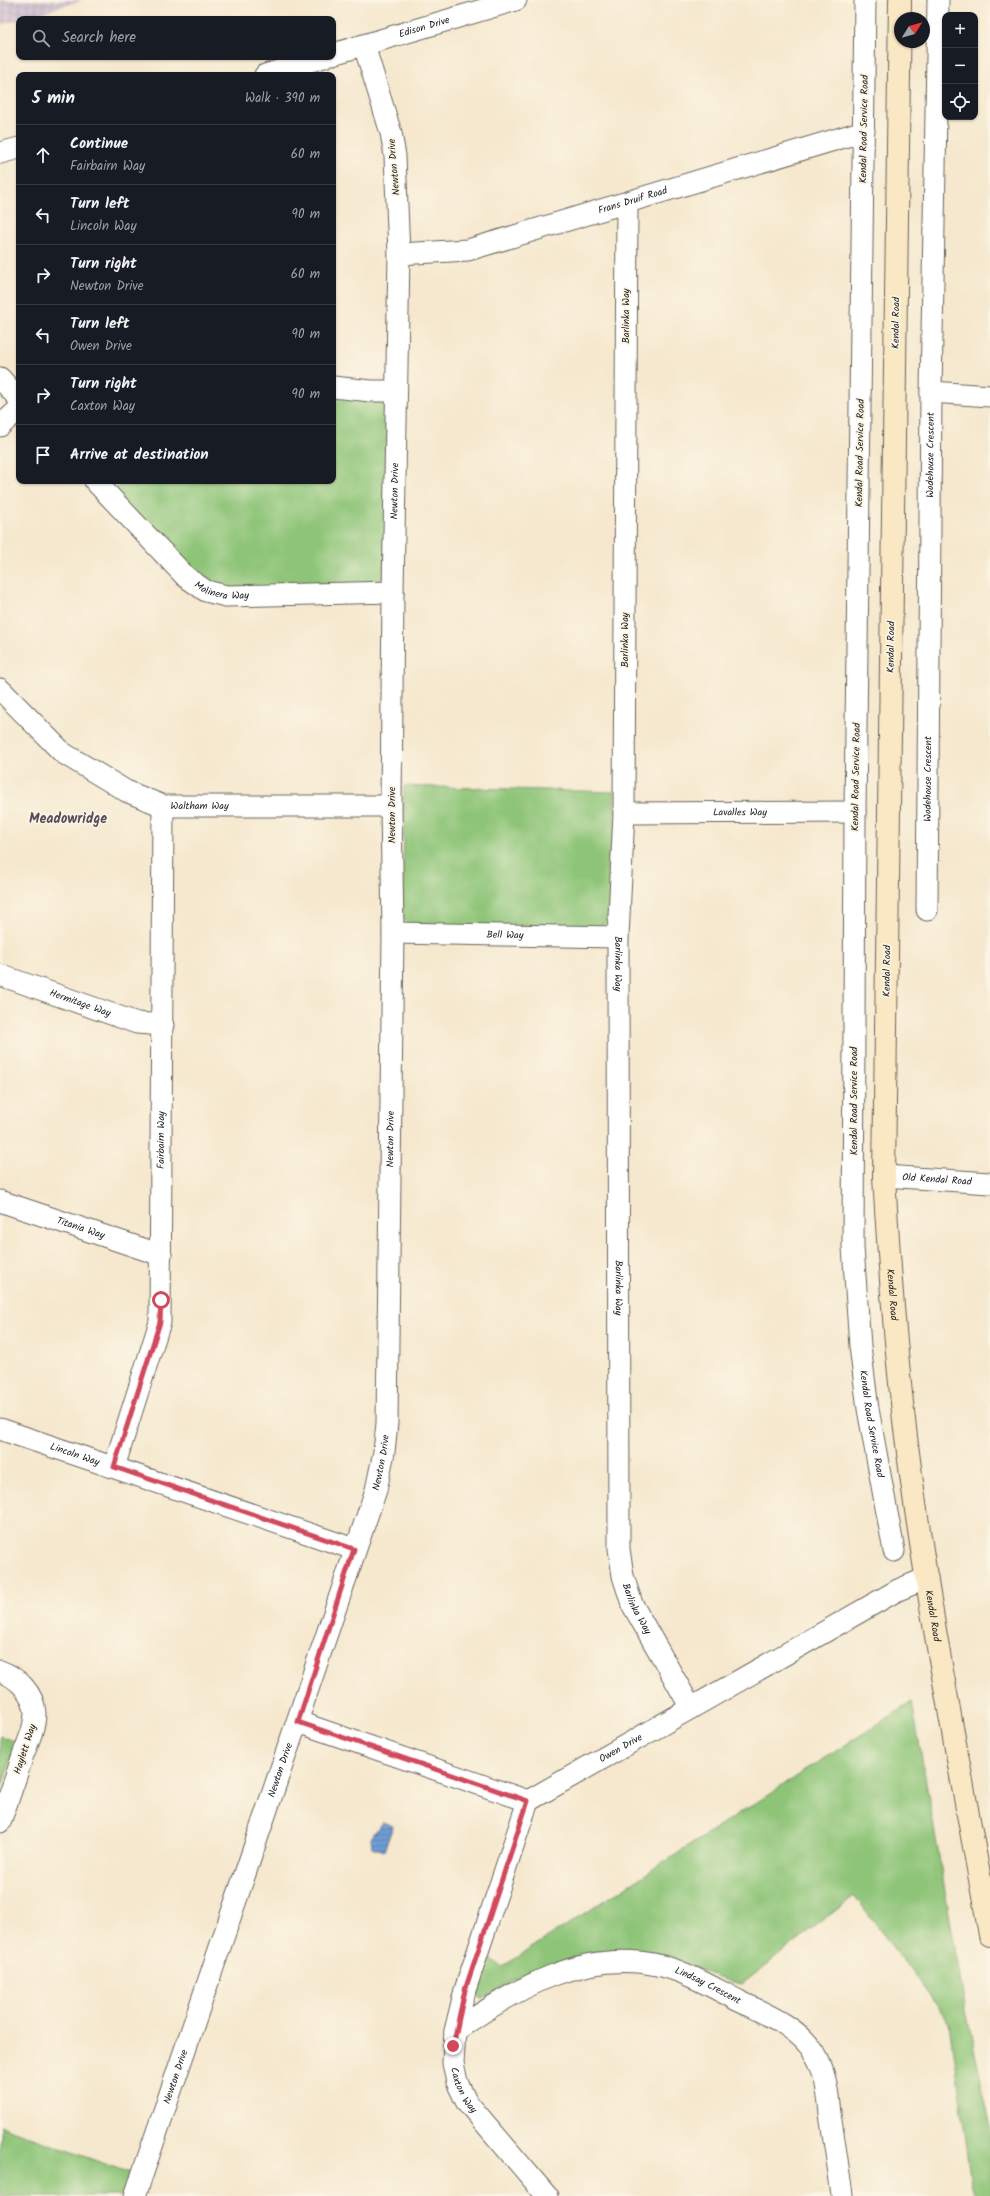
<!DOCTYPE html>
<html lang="en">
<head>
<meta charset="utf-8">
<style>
	:root { --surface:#171b24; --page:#242831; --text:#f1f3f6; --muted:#9ea1a6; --line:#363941 }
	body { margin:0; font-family:Kalam,sans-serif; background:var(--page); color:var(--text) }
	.controls { position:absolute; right:12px; top:12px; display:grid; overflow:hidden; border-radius:8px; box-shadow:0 1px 3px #0004 }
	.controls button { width:36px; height:36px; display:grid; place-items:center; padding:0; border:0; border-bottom:1px solid var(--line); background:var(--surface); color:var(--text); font:20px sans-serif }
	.compass { position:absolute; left:894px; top:12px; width:36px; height:36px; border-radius:50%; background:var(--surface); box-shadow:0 1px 3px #0004; rotate:53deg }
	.stop { position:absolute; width:12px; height:12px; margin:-9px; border:3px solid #d1495b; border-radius:50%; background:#fff }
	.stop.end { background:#d1495b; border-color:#fff; box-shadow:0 1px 4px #0008 }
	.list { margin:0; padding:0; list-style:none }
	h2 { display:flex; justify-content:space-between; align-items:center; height:52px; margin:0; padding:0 16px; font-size:17px }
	h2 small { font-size:13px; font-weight:400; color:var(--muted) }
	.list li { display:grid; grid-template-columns:26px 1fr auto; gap:12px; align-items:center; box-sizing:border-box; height:60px; padding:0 16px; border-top:1px solid var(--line) }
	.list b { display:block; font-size:15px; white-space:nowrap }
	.list p { margin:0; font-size:13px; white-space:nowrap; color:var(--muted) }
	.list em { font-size:13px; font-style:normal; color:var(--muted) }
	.icon { flex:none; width:22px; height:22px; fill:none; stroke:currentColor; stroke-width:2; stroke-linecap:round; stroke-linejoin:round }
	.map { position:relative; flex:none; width:990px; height:2196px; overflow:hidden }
	.search { position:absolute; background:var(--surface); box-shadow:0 1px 3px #0004; left:16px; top:16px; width:320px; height:44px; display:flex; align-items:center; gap:10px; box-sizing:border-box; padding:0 14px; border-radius:8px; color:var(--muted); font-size:15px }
	.panel { position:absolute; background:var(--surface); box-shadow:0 1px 3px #0004; left:16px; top:72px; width:320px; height:412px; border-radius:8px }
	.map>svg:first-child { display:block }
	.industrial { fill:url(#industrial-grid) }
	.green { fill:#8dc477; stroke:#54704a }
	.water { fill:url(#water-rules); stroke:#445c78 }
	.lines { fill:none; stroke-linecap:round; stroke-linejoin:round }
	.minor-casing { stroke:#68635a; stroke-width:23 }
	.secondary-casing { stroke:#68635a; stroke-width:24 }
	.minor { stroke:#fff; stroke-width:21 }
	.secondary { stroke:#fae7c3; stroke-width:22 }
	.route { stroke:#d1495b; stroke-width:5 }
	.labels { text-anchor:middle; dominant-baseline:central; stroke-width:3.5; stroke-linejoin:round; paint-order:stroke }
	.street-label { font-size:10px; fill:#1c1c1c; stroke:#fcf5e5 }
	.district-label { font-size:14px; font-weight:bold; fill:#584c59; stroke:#fcf5e5 }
</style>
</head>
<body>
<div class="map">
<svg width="990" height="2196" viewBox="0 0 990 2196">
	<defs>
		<pattern id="industrial-grid" width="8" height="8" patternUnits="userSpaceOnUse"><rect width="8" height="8" fill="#cfbdcf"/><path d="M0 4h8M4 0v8" fill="none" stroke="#b1a2b1"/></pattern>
		<pattern id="water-rules" width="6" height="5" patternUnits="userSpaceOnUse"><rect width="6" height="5" fill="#6d9cd5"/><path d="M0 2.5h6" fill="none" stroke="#597eac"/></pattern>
	</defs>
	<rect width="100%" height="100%" fill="#fcf5e5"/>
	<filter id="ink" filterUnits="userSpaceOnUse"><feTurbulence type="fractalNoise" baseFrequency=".025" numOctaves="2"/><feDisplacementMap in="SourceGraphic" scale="8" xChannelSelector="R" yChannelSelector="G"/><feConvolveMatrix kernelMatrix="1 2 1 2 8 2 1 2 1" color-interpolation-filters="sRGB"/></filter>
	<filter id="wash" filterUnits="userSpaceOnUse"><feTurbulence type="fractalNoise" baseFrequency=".012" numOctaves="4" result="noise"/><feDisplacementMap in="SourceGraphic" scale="16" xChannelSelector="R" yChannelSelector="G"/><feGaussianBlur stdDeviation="0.9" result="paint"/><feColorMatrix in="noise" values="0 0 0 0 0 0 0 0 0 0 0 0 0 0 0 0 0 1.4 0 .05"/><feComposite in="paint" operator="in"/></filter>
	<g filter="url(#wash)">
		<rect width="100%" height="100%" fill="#f5e8ce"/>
		<!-- industrial -->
		<polygon class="industrial" points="0,0 84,0 0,25"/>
		<!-- green -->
		<g class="green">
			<polygon points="333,390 395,392 393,591 218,592 110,495 125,481 333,481"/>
			<polygon points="404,786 615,792 612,917 604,925 592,928 407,925 403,918"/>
			<polygon points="912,1702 966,2011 990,2123 990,2196 976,2196 972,2184 950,2023 854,1896 742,1984 718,1978 667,1956 635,1951 595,1952 528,1972 482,1999 477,1995 476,1986 486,1955 502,1967"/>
			<polygon points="0,1736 17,1742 0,1792"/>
			<polygon points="0,2126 141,2177 135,2196 0,2196"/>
		</g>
		<!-- water -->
		<polygon class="water" points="382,1822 393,1826 384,1851 372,1847 371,1838"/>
	</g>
	<g filter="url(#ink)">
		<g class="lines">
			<!-- minor casing -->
			<g class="minor-casing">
				<g id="minor">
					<path id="s1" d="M865 0 855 812 853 1247 860 1346 868 1409 894 1551"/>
					<path id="s2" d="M333 54 516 0"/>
					<polyline points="265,75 324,57"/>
					<polyline points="0,153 19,148"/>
					<path id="s3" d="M627 203 624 813 618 937 619 1549 623 1576 632 1604 691 1708"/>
					<path id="s4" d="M399 254 468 250 864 131"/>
					<polyline points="0,378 19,399"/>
					<polyline points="333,387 371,391 396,391"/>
					<polyline points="931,392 990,396"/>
					<polyline points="0,426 19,409"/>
					<path id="s5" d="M95 481 186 577 206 591 226 596 393 592"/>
					<path id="s6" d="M0 689 63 753 126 791 163 806H391"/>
					<path id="s7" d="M624 813 855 812"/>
					<path id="s8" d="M927 910 931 392 938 0"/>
					<path id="s9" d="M393 933 618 937"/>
					<path id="s10" d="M0 975 137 1023 163 1025"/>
					<path id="s11" d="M884 1176 990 1183"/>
					<path id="s12" d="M0 1201 161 1255"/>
					<path id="s13" d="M0 1429 354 1549"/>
					<path id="s14" d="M114 1467 160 1322 163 806"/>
					<path d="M0 1671C17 1677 34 1693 35 1713 35 1728 28 1742 23 1755 16 1777 8 1800 0 1822"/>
					<path id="s15" d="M298 1722 528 1801 898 1590 927 1578"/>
					<path id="s16" d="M528 1801 465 1990 455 2031 453 2063 457 2082 466 2101 547 2196"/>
					<path id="s17" d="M455 2031C516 1989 584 1947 662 1966 689 1973 714 1988 739 2001 767 2015 798 2026 815 2054 827 2074 828 2098 831 2121 835 2146 839 2171 842 2196"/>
					<path id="s18" d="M135 2196 376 1490 384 1452 387 1423 393 933 391 806 393 592 399 254 395 156 391 133 364 45"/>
				</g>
			</g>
			<!-- secondary casing -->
			<g class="secondary-casing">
				<g id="secondary">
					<path id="s19" d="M900 0 884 1176C889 1261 895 1345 905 1429 926 1599 960 1767 990 1935"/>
				</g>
			</g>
			<!-- minor -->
			<use href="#minor" class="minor"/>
			<!-- secondary -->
			<use href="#secondary" class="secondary"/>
		</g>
	</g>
	<g class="lines" filter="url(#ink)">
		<!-- route -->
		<polyline class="route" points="161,1300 160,1322 114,1467 354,1549 298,1722 528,1801 465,1990 453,2046"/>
	</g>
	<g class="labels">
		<!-- street labels -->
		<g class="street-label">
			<text stroke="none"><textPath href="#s2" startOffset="95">Edison Drive</textPath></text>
			<text transform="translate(864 129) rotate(-89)">Kendal Road Service Road</text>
			<text transform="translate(394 167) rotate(-95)">Newton Drive</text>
			<text stroke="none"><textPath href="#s4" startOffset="241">Frans Druif Road</textPath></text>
			<text transform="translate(626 316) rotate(-90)">Barlinka Way</text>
			<text transform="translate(896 323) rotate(-89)">Kendal Road</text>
			<text transform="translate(860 453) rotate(-89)">Kendal Road Service Road</text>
			<text stroke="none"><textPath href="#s8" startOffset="455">Wodehouse Crescent</textPath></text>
			<text stroke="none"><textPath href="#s18" startOffset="1746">Newton Drive</textPath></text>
			<text stroke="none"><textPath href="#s5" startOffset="172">Molinera Way</textPath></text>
			<text transform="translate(625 640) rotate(-90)">Barlinka Way</text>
			<text transform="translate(891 647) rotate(-89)">Kendal Road</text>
			<text transform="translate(856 777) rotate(-89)">Kendal Road Service Road</text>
			<text stroke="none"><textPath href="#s8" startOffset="131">Wodehouse Crescent</textPath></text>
			<text stroke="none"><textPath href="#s6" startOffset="240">Waltham Way</textPath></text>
			<text stroke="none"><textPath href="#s7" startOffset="116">Lavalles Way</textPath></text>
			<text transform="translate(392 815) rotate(-90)">Newton Drive</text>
			<text stroke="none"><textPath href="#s9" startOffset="112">Bell Way</textPath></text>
			<text stroke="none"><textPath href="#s3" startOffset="761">Barlinka Way</textPath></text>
			<text transform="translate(887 971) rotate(-89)">Kendal Road</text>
			<text stroke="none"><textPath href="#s10" startOffset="85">Hermitage Way</textPath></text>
			<text transform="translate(854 1101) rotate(-90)">Kendal Road Service Road</text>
			<text stroke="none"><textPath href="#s18" startOffset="1098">Newton Drive</textPath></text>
			<text stroke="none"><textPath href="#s14" startOffset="334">Fairbairn Way</textPath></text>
			<text stroke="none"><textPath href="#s11" startOffset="53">Old Kendal Road</textPath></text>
			<text stroke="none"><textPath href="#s12" startOffset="85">Titania Way</textPath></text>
			<text stroke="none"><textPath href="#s3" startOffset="1085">Barlinka Way</textPath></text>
			<text stroke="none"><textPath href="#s19" startOffset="1295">Kendal Road</textPath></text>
			<text stroke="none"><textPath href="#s1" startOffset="1425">Kendal Road Service Road</textPath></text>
			<text stroke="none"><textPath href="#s13" startOffset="79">Lincoln Way</textPath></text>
			<text stroke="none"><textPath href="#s18" startOffset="774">Newton Drive</textPath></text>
			<text stroke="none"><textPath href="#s3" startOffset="1409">Barlinka Way</textPath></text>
			<text stroke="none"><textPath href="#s19" startOffset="1619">Kendal Road</textPath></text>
			<text stroke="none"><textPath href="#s15" startOffset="350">Owen Drive</textPath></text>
			<text transform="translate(25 1749) rotate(-72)">Haylett Way</text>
			<text stroke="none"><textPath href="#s18" startOffset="450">Newton Drive</textPath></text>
			<text stroke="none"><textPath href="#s17" startOffset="274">Lindsay Crescent</textPath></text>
			<text stroke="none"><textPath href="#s18" startOffset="126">Newton Drive</textPath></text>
			<text stroke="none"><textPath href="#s16" startOffset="303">Caxton Way</textPath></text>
		</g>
		<!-- district labels -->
		<g class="district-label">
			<text x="68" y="819">Meadowridge</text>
		</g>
	</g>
</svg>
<div class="controls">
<button>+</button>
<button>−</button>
<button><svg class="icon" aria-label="locate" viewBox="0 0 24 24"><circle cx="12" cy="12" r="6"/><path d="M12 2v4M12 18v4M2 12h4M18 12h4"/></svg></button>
</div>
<svg class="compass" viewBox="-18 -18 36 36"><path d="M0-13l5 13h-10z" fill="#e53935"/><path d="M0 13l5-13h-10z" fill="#9ea1a6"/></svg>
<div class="stop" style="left:161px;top:1300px"></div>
<div class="stop end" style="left:453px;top:2046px"></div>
<div class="search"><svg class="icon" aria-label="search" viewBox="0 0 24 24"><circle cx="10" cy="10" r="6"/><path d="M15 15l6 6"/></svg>Search here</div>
<section class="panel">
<h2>5 min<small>Walk · 390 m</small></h2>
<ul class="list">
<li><svg class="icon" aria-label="ahead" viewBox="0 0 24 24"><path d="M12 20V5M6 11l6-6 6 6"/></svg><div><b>Continue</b><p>Fairbairn Way</p></div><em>60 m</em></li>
<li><svg class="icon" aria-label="left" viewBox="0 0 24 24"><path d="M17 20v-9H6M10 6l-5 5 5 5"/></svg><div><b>Turn left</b><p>Lincoln Way</p></div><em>90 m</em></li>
<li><svg class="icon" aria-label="right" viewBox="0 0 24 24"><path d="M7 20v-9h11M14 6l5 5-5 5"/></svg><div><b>Turn right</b><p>Newton Drive</p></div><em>60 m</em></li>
<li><svg class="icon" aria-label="left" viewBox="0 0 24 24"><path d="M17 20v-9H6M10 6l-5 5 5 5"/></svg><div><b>Turn left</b><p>Owen Drive</p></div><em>90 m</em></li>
<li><svg class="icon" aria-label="right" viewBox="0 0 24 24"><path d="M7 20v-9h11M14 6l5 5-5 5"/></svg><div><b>Turn right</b><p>Caxton Way</p></div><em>90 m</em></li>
<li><svg class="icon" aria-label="arrive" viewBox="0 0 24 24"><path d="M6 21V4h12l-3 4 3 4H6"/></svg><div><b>Arrive at destination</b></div></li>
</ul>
</section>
</div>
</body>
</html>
